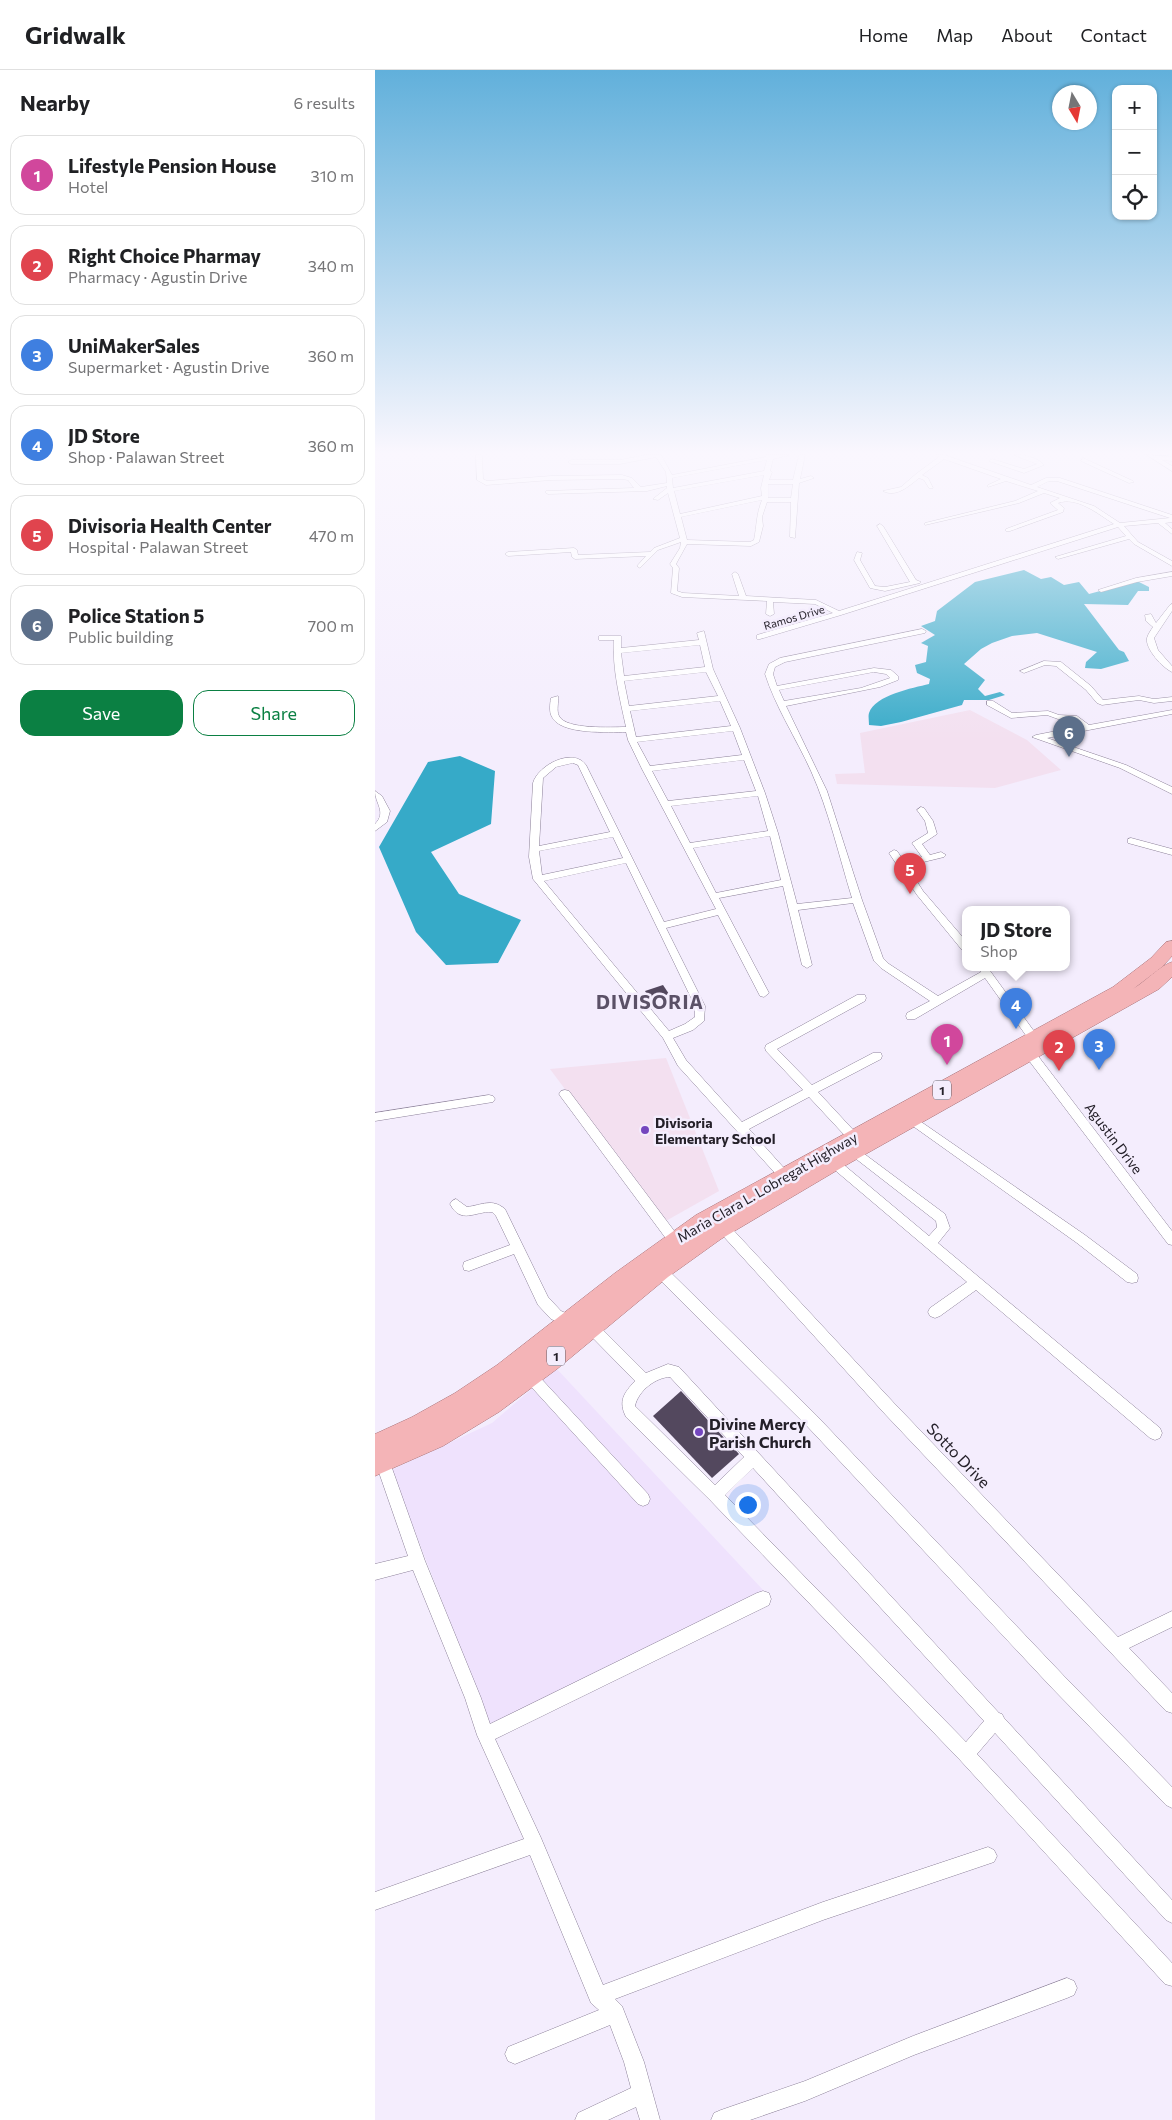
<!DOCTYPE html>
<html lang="en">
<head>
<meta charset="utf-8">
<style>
	:root { --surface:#fff; --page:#f2f2f2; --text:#202124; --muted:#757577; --line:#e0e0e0; --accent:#0b8043 }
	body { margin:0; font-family:Commissioner,sans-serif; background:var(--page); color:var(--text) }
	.controls { position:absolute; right:15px; top:15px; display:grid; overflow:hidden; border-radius:10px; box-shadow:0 1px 4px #0004 }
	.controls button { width:45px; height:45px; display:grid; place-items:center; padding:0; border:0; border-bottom:1px solid var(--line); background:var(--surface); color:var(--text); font:25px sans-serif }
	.compass { position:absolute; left:677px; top:15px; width:45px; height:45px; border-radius:50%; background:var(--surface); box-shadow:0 1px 4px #0004; rotate:170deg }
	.you { position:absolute; left:372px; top:1434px; width:18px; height:18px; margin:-12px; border:4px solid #fff; border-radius:50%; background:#1a73e8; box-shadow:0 0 0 8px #1a73e833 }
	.badge { display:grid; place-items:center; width:32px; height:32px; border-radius:50%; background:var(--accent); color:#fff; font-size:16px; font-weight:700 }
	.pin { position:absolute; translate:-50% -41px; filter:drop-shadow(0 1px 2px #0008) }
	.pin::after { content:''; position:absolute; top:26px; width:18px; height:15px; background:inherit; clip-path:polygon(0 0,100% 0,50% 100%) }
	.popup { position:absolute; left:587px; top:836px; width:108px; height:65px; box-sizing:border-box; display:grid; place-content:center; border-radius:10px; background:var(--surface); filter:drop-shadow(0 1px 4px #0005); font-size:16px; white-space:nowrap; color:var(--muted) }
	.popup b { font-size:19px; color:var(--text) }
	.popup::after { content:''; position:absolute; left:50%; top:100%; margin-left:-10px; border:10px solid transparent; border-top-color:var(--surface) }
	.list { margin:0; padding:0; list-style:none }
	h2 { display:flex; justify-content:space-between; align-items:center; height:65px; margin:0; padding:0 20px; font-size:21px }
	h2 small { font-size:16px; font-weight:400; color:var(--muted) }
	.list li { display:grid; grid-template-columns:32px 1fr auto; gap:15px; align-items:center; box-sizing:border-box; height:80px; margin:0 10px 10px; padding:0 10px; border:1px solid var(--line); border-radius:15px }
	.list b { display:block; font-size:19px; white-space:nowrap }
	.list p { margin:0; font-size:16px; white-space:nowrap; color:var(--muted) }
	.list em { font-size:16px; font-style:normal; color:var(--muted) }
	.actions { display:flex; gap:10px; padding:15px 20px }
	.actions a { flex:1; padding:11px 0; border:1px solid var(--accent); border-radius:15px; text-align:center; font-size:18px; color:var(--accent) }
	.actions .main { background:var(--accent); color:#fff }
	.icon { flex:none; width:28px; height:28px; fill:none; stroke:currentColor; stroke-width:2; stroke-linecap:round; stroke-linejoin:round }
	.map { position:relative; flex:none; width:797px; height:2050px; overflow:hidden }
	header { display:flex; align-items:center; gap:30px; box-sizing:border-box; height:70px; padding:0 25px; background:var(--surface); border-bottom:1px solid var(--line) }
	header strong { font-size:24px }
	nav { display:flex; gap:28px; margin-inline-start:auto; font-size:18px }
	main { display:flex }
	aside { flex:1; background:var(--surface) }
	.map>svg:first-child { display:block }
	.built { fill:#efe2fd }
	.education { fill:#f3e0f0 }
	.water { fill:#36aac8 }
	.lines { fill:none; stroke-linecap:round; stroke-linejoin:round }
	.river { fill:#36aac8; fill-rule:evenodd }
	.building { fill:#53485e }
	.minor-casing { stroke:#8c8199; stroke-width:1 }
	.trunk-casing { stroke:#aa747a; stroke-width:1 }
	.minor { fill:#fff; fill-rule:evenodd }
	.trunk { fill:#f4b4b7; fill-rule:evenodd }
	.poi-dot { fill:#7446be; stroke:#f4edfd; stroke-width:2 }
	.labels { text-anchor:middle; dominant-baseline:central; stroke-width:5; stroke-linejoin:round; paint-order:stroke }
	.far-street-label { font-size:11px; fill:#242029; stroke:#f4edfd }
	.shield { fill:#f4edfd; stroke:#625e69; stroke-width:1 }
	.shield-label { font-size:12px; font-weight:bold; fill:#242029 }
	.poi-label { font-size:14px; font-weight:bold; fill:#242029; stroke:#f4edfd; text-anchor:start }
	.street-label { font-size:14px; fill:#242029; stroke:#f4edfd }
	.near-poi-label { font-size:16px; font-weight:bold; fill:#242029; stroke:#f4edfd; text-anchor:start }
	.near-street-label { font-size:16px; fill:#242029; stroke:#f4edfd }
	.district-label { font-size:19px; font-weight:bold; letter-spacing:1px; fill:#5b5167; stroke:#f4edfd }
</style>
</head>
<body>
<header>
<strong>Gridwalk</strong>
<nav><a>Home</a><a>Map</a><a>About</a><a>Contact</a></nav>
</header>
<main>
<aside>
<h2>Nearby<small>6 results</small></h2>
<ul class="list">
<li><span class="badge" style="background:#d1479c">1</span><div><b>Lifestyle Pension House</b><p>Hotel</p></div><em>310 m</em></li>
<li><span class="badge" style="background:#e0444e">2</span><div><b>Right Choice Pharmay</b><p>Pharmacy · Agustin Drive</p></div><em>340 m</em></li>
<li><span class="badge" style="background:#3f7fe0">3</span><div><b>UniMakerSales</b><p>Supermarket · Agustin Drive</p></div><em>360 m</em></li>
<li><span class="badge" style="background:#3f7fe0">4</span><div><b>JD Store</b><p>Shop · Palawan Street</p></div><em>360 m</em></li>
<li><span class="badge" style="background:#e0444e">5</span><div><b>Divisoria Health Center</b><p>Hospital · Palawan Street</p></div><em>470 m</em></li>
<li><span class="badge" style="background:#5c6f8a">6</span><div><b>Police Station 5</b><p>Public building</p></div><em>700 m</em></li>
</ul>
<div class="actions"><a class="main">Save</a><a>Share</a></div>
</aside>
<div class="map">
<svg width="797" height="2050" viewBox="0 0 797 2050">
	<rect width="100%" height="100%" fill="#f4edfd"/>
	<!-- built -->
	<polygon class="built" points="181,1298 389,1521 115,1654 16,1400 117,1353"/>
	<!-- education -->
	<g class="education">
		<polygon points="595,640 652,670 686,700 620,718 462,714 460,704 490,703 485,663"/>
		<polygon points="291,988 344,1121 289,1152 175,999"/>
	</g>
	<!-- water -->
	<g class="water">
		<path d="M649 500 666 509 676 507 689 515 704 512 714 524 762 511 774 517V521H763L753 535 709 534 744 580 749 582 754 591 726 599 710 598 711 592 722 582 662 563 637 566 617 573 606 579 589 594 610 610 603 619 610 626 625 622 630 625 614 630H589L587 635 526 652 506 656 494 655C494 651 493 646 494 643 500 625 538 618 554 614L555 609 542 603 540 595 551 592 553 576 546 573 560 565 546 556 560 551 562 541 600 512Z"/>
		<polygon points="85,686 120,701 116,754 56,782 84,824 146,850 123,893 71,895 41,862 4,777 53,692"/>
	</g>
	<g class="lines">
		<!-- river -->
		<polygon class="river" points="780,385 794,385 790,388"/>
	</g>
	<!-- building -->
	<g class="building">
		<polygon points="288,915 294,924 275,930 270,921"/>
		<polygon points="306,1321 364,1384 337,1408 278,1346"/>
	</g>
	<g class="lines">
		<!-- minor casing -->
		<g class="minor-casing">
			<g id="minor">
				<path d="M101 385H107L108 409 112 411 176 406 247 405 257 408 266 417 292 413 291 402 281 387 245 394H196L193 392 196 390H245L272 385H286L297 405 391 387 390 385H414L398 389 395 401 397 402 394 410H418L424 385H430L425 409 436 406 439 408 424 413 420 468 415 467 416 432H392L387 447 388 456 384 472 376 476 312 474 301 494 304 498 302 521 308 523 364 526 357 504 360 502 363 504 371 526 441 530 464 541 739 454C723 444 702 426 683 433L689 438 688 442 635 461H631V459L683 440 675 433 685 428 669 423 644 433 550 455V453L640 431 663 421 631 411 613 417V415L626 409 569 389 547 405 553 408 558 418H554L549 410 544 408C534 416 521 428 508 421L526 417 541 404 564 387 561 385H569L656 415 671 408H685L797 445V452L790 453 797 459V464L783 453 749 456 763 472 797 491V496L759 474 754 469 683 489 680 487 751 466 743 457 466 545 385 569H382V565L458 543 440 534 398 532 399 544 395 546 391 544 392 531 307 527 296 523 298 498 295 494 305 478 306 472 283 480 265 498 262 496 271 486 200 489 197 487 196 482 133 486 130 484 133 482 199 478 202 480 203 485 275 482 279 478 305 468 293 423 283 430 278 429 292 418V416L272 421 173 424 171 423V421L259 418 253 410 247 409 176 410 111 415 102 410ZM392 390 389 401 298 418 297 408ZM389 405 386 418 387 426 305 444 299 421ZM674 411H682L795 448 745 453 719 436 662 417ZM393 414H418L416 428H393ZM387 430C381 445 382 455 379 470L375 472 312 470 306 447Z"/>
				<path d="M639 385C650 385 662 387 669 395L649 403 614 391 617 389 649 399 662 394Z"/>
				<polygon points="772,385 797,387 797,391 787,390 797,396 797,401"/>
				<polygon points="708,388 758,411 759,412 754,413 706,391"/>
				<polygon points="505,454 508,456 541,510 546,512 545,513 510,521 495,518 479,490 482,482 487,483 485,490 500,516 510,517 535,512 502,456"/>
				<polygon points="797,502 797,506 762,512 726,522 723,520 761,508"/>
				<path d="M797 534V541L779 568 783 580 797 596V602C788 598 770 579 772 568 773 564 776 560 778 557L771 551 770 545 776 544 781 553 795 535Z"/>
				<path d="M547 559 551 561 550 563 410 592 400 597 398 604 402 616 499 598 516 600 523 606V610L505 617 411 636 452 721 487 830 508 888 514 894 563 926 606 902 603 898H613L669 975 668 978H660L610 908 540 949H532L531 946 532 943 555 931 506 898 499 891 478 833 423 840 437 895 432 898 427 895 408 816 344 828 394 923 389 927 385 926 343 845 291 858 330 936 329 951 318 960 298 968 311 990 367 1052 428 1020 391 981 390 978 391 975 482 925H490L491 928 490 931 402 979 437 1015 498 983H506L507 986 506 989 443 1022 482 1064 484 1067 482 1070H474L434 1027 374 1059 417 1107 419 1110 417 1113H409L303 996 288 968 158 809 154 787 158 713C163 695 198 677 211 695L289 852 341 839 267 699 253 670 251 662C234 662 186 665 177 647 174 642 175 634 176 628L183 626C184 632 181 640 184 646 191 660 237 657 251 657 245 629 237 599 239 570H224V566H246V578L324 570 322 563 329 561 338 599 365 658 390 723 403 763 422 834 477 828C464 786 454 741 436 701 421 668 401 638 390 604L394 594 405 588ZM325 575 330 597 249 606 246 583ZM331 602 343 626 254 636 249 611ZM499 602 511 604 515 608 486 618 409 631 404 620ZM345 631 356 656 261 667 255 641ZM358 661 367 685 275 696 262 672ZM369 690 381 721 293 731 277 701ZM198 693 203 695 235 762 164 776 168 708 181 697ZM383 726 393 761 315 773 296 736ZM395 766 406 810 341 823 318 778ZM238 767 248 788 167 805 164 781ZM251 793 320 936V947L310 954 294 961 169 811Z"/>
				<polygon points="669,591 686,592 716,616 728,630 764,626 779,629 797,627 797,631 779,633 764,630 727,635 722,633 711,620 681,596 670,595 649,603 645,601"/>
				<polygon points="612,631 618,631 637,643 673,641 684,645 702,646 714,655 797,640 797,644 672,668 751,695 797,717 797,724 745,698 657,667 661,665 707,656 700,650 683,649 672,645 636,648 612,635"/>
				<path d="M0 721 7 726 15 741 12 752 0 761V754C12 742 0 734 0 721Z"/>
				<polygon points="546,737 549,738 558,751 562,764 547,774 555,785 566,782 571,785 569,787 532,796 548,821 591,871 591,881 587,880 542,825 514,783 519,780 522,781 529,791 547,787 537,773 553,763 550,751 542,740"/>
				<polygon points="756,768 797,779 797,785 753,773 753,769"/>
				<polygon points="656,981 660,982 797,1161 797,1175 793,1174 652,988 651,985 652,982"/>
				<polygon points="190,1020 194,1021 303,1166 305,1170 303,1174 299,1175 295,1174 186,1027 184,1024 186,1021"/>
				<polygon points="114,1025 118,1026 120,1029 118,1032 0,1051 0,1043"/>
				<polygon points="539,1047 710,1165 762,1204 763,1208 762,1212 757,1213 752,1212 702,1173 535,1054 533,1051 535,1048"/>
				<polygon points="480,1077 570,1144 575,1158 563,1173 785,1358 787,1363 785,1368 780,1370 775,1368 601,1220 565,1246 560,1248 555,1246 553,1242 555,1238 592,1212 455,1096 453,1093 455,1090 463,1090 554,1166 562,1157 561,1151 476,1085 474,1082 476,1079"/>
				<path d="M81 1129 92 1137C107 1135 117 1128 130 1139L173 1227 186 1241 202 1248 204 1252 202 1256 197 1258 176 1249 163 1235 139 1184 94 1201 89 1200 88 1196 89 1192 135 1175 121 1146 117 1142C100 1141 86 1155 75 1134L77 1131Z"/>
				<polygon points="344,1148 348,1149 519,1333 743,1567 797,1541 797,1557 754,1578 797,1623 797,1643 791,1641 509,1343 340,1157 338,1153 340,1149"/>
				<polygon points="285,1196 290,1197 441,1345 689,1606 797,1717 797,1738 791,1735 677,1618 431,1355 280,1205 279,1201 280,1197"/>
				<path d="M212 1250 221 1253 271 1303 293 1294 304 1297 624 1643 627 1644 629 1648 797 1830V1853L791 1850 620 1663 602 1684 797 1893V1916L790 1914 585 1690 335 1430 251 1347C243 1331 249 1323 260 1311L212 1262 207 1260 205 1256 207 1252ZM295 1307 369 1387 340 1415 260 1336C263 1321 281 1307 295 1307ZM378 1398 609 1651 591 1672 350 1425Z"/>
				<polygon points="155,1300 160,1302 273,1424 275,1429 273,1434 268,1436 263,1434 150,1310 148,1306 150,1302"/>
				<polygon points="6,1380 11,1382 13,1387 50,1491 106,1628 115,1654 382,1523 388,1521 394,1523 396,1529 394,1535 120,1669 166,1768 228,1915 448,1832 613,1777 619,1780 622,1786 619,1792 448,1850 240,1929 247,1936 269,1992 285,2050 265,2050 261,2037 233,2050 200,2050 203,2043 256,2018 249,1992 235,1955 140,1994 133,1991 130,1984 133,1977 224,1940 216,1933 155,1785 0,1840 0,1822 149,1769 102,1665 90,1628 38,1500 0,1510 0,1494 33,1486 0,1391 1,1382"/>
				<polygon points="692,1908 699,1911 702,1918 699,1925 692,1928 539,1985 430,2031 375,2050 336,2050 339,2043 346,2040 430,2011 538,1966"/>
			</g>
		</g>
		<!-- trunk casing -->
		<g class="trunk-casing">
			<path id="trunk" d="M797 871V886L788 896 758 919C770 912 786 895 797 892V907L784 919 466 1098 346 1169 293 1207 182 1299 124 1342 68 1376 0 1406V1364L37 1347 80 1323 122 1295 240 1203 321 1145 738 917 776 888 791 872Z"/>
		</g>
		<!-- minor -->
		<use href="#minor" class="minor"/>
		<!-- trunk -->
		<use href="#trunk" class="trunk"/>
	</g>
	<!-- sky -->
	<linearGradient id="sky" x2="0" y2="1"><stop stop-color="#61b0db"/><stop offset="0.57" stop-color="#faf7fe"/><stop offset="1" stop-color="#faf7fe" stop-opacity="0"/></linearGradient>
	<rect width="797" height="672" fill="url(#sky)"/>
	<!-- markers -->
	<g class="poi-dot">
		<circle cx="270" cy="1060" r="5"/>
		<circle cx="324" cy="1362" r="5"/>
	</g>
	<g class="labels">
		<!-- far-street labels -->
		<g class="far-street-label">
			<text transform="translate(419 547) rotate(-16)">Ramos Drive</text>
		</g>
		<!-- shield labels -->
		<g class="shield">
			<rect x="558" y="1010.5" width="18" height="19" rx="4"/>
			<rect x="172" y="1276.5" width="18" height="19" rx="4"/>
		</g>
		<g class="shield-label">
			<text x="567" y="1020">1</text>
			<text x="181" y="1286">1</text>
		</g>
		<!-- poi labels -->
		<g class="poi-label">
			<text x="280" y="1052">Divisoria<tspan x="280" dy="16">Elementary School</tspan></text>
		</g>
		<!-- street labels -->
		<g class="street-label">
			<text transform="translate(739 1068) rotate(53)">Agustin Drive</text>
			<text transform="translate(392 1117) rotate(-30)">Maria Clara L. Lobregat Highway</text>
		</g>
		<!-- near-poi labels -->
		<g class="near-poi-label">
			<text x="334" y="1353">Divine Mercy<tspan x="334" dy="18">Parish Church</tspan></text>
		</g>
		<!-- near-street labels -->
		<g class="near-street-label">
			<text transform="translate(584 1385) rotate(46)">Sotto Drive</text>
		</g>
		<!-- district labels -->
		<g class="district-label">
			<text x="275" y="931">DIVISORIA</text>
		</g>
	</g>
</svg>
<div class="controls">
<button>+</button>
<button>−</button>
<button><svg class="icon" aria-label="locate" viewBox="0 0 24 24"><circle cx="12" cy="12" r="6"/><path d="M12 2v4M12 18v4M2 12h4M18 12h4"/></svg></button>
</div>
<svg class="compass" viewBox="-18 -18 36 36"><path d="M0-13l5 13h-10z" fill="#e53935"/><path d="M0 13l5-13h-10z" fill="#757577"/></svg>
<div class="you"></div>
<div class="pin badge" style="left:572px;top:995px;background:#d1479c">1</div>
<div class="pin badge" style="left:684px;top:1001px;background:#e0444e">2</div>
<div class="pin badge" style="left:724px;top:1000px;background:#3f7fe0">3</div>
<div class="pin badge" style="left:641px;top:959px;background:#3f7fe0">4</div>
<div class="popup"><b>JD Store</b>Shop</div>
<div class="pin badge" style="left:535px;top:824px;background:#e0444e">5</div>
<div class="pin badge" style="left:694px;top:687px;background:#5c6f8a">6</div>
</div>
</main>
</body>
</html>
